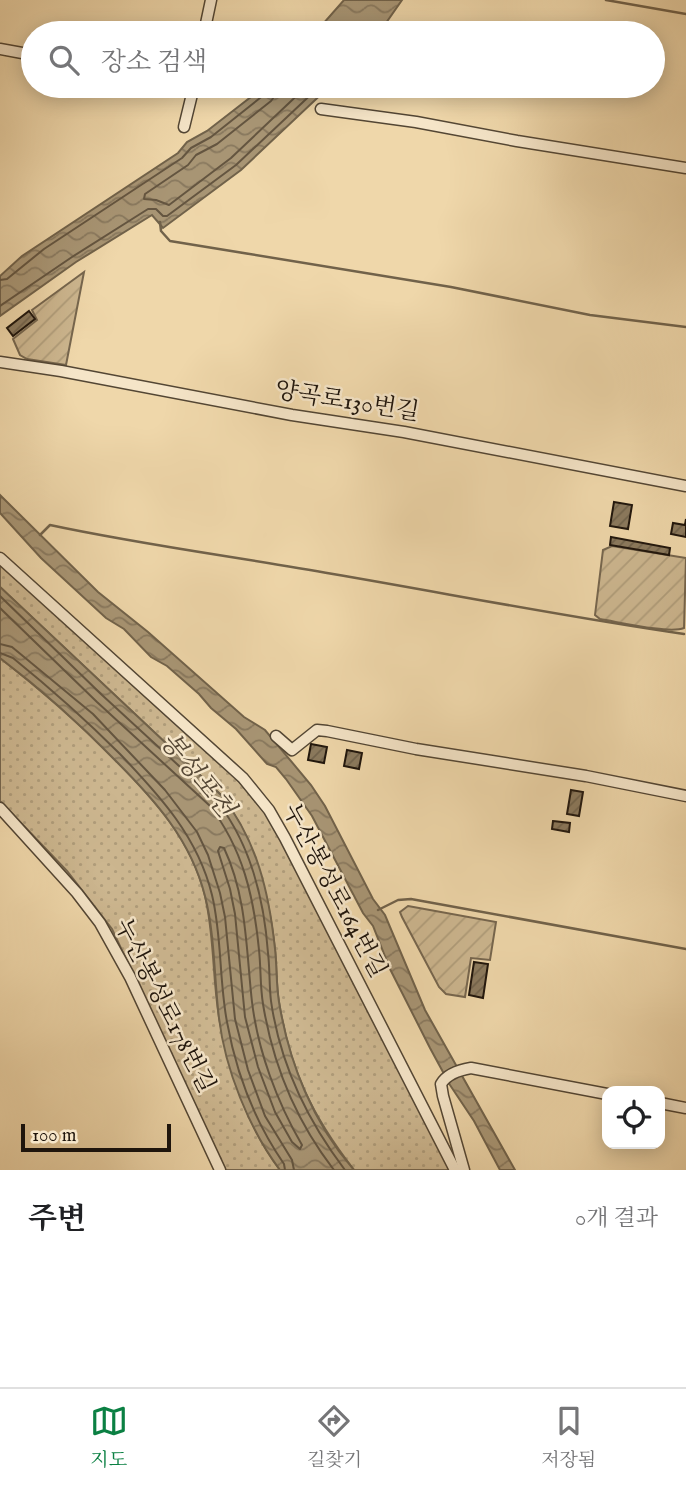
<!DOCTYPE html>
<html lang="ko">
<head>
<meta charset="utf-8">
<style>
	:root { --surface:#fff; --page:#f6f6f6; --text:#202124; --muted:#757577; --line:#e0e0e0; --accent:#0b8043 }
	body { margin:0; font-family:"IM FELL English","Noto Serif KR",serif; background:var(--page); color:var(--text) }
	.controls { position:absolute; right:21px; bottom:21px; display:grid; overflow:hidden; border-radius:14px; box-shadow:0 4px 18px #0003 }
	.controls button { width:63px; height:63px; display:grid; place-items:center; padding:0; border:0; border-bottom:2px solid var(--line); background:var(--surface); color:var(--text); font:35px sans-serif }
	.scale { position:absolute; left:21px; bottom:18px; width:150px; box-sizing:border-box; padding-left:7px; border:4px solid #1f150c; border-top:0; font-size:19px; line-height:24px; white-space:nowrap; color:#1f150c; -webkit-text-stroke:5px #f5e5c8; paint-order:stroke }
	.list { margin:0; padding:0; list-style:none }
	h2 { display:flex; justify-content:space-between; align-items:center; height:91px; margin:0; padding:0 28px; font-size:30px }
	h2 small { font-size:23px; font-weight:400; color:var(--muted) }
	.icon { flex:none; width:38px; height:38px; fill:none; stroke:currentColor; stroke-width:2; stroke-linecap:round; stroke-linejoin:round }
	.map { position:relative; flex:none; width:686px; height:1170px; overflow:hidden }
	.search { position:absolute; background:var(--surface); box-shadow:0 4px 18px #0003; left:21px; right:21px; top:21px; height:77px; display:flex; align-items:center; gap:18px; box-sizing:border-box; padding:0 24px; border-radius:38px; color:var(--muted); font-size:26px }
	.sheet { height:217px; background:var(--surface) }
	nav { display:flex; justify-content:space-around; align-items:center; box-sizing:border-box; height:98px; border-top:2px solid var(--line); background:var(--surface); font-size:19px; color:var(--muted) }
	nav a { display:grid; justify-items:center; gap:4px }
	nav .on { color:var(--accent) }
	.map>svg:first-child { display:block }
	.grass { fill:url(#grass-dots); stroke:#76664e; stroke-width:2 }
	.garden { fill:url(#garden-furrows); stroke:#76664e; stroke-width:2 }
	.water { fill:url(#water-waves); stroke:#71624a; stroke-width:2 }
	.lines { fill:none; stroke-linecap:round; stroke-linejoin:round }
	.shore { stroke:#645540; stroke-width:2 }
	.stream { stroke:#71624a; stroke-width:2.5 }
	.building { fill:url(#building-hatch); stroke:#1f150c; stroke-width:2 }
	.minor-casing { stroke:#534634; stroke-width:13 }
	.minor { stroke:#f5e5c8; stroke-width:10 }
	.labels { text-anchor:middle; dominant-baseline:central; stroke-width:5; stroke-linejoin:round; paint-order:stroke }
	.street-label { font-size:24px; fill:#1f150c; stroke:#f5e5c8 }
	.water-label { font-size:26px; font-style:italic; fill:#564836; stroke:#f5e5c8 }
</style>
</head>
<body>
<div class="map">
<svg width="686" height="1170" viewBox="0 0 686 1170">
	<defs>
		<pattern id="grass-dots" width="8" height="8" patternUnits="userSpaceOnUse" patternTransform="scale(1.75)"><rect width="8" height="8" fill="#ccb68f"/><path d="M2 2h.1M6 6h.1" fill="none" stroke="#af9c7a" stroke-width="1.8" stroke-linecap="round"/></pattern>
		<pattern id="garden-furrows" width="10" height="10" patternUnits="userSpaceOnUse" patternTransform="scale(1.75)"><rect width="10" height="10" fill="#ccb68f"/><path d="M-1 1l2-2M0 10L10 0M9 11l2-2" fill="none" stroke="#af9c7a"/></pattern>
		<pattern id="water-waves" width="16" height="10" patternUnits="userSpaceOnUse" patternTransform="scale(1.75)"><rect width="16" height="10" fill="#a89574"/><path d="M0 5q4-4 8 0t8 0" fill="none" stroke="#88785e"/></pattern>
		<pattern id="building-hatch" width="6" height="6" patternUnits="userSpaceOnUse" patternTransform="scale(1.75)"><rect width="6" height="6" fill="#8b7a5e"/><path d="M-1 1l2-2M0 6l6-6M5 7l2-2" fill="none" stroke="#71634c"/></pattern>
	</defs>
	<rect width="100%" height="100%" fill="#efd7aa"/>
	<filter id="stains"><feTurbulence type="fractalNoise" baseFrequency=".00286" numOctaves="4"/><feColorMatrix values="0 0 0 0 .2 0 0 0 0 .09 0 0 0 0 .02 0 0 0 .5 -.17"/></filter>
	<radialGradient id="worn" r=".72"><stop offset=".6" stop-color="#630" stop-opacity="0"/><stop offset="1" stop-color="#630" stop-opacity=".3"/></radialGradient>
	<!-- grass -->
	<g class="grass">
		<path d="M0 562 227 767 270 819 450 1170H354C312 1116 290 1070 279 1002 276 984 277 966 275 949 269 895 255 838 221 795L0 587Z"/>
		<path d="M0 658C41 690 79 723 115 760 155 800 191 840 205 896 215 938 212 981 220 1023 230 1075 248 1127 280 1170H225L112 929 67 871 0 801Z"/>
	</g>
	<!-- garden -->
	<g class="garden">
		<polygon points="84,272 66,365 27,359 20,355 13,339 37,320 32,310"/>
		<path d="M612 546 686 558 684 628C669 634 619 622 600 619L595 615 603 550Z"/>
		<polygon points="408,906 496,922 490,960 471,958 465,997 446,994 439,987 402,917 400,912"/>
	</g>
	<!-- water -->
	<g class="water">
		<polygon points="344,0 402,0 379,33 315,33"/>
		<polygon points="265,86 330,86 241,170 163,228 152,215 76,262 0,316 0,276 22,256 178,153 187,142 207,131"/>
		<polygon points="0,495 98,592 148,632 244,717 265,730 311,785 325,806 373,899 385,915 425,1010 515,1170 500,1170 474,1121 450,1085 430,1048 390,969 373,926 363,913 312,816 286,779 276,767 267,764 236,729 211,708 199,694 167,666 151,657 124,629 106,618 41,558 0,513"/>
		<path d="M0 587 221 795C257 840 269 892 275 949 277 966 276 984 279 1002 289 1063 313 1123 354 1170H280C249 1129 225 1069 219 1018 214 978 215 935 205 896 191 840 155 800 115 760 79 723 41 689 0 658Z"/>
	</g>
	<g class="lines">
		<!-- shore -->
		<g class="shore">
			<polyline points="277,86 276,94 271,101 217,144 196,155 188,165 145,194 144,199 156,200 169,205 231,158 307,86"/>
			<polyline points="0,280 7,279 44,249 182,158 191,148 211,137 265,94 269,86"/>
			<polyline points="0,306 72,257 148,209 156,209 163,216 167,216 236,165 320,86"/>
			<path d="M0 596 102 695 216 800C251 844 264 898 268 953 270 969 269 985 271 1001 280 1064 307 1120 345 1170"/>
			<path d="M0 608 97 702 209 805C243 848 254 898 259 950 261 968 260 986 263 1004 273 1065 296 1121 334 1170"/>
			<polyline points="0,644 12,647 93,714 165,790 197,832 208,855 220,893 225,917 235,1019 248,1070 265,1116 292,1160 294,1170"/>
			<path d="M0 653 13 658C50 688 86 720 120 754 160 796 198 837 212 895 222 936 219 980 227 1022 236 1072 255 1122 284 1164L285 1170"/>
			<path d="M220 847 224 848C247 897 246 949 252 1002 258 1051 277 1102 302 1145L300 1149 292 1142 275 1112 258 1067 245 1017 235 914 230 889 218 851Z"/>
		</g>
		<!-- stream -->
		<g class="stream">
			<polyline points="606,0 686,14"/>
			<polyline points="160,222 161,231 170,241 451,287 590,315 686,327"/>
			<path d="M40 535 50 525C143 545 238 557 333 574 450 594 566 617 684 634"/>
			<polyline points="378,910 398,900 411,899 686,949"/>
		</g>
	</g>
	<!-- building -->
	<g class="building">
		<polygon points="29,311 35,319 13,336 7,328"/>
		<polygon points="614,502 632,505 628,529 610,526"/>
		<polygon points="686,519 686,537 671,534 673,523 685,525"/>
		<polygon points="611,537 670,548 669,555 610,545"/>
		<polygon points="311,744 327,747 324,763 308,760"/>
		<polygon points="347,750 362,753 359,769 344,766"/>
		<polygon points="571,790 583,792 579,816 567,814"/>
		<polygon points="553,821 570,823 569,832 552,829"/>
		<polygon points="474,962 488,964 483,998 469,995"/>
	</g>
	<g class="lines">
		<!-- minor casing -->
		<g class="minor-casing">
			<g id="minor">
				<polyline points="204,33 211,0"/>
				<polyline points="0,49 33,55"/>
				<polyline points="321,109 416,122 517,141 686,168"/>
				<polyline points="184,127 194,86"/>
				<polyline points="0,362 61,371 292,415 404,432 686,486"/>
				<polyline points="0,558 243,778 269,810 285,838 455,1170"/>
				<polyline points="276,736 292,750 317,730 327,731 416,749 586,776 686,796"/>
				<polyline points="0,808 77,893 100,923 130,977 220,1170"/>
				<polyline points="660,1103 686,1108"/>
				<path d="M464 1170 443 1096 441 1084C447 1074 459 1070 471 1068L607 1094"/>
			</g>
		</g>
		<!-- minor -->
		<use href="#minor" class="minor"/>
	</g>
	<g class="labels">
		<!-- street labels -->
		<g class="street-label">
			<text transform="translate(347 402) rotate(9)">양곡로130번길</text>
			<text transform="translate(334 891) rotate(62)">누산봉성로164번길</text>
			<text transform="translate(164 1006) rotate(63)">누산봉성로178번길</text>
		</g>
		<!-- water labels -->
		<g class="water-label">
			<text transform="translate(197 775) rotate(51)">봉성포천</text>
		</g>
	</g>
	<rect width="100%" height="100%" filter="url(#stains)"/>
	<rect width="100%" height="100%" fill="url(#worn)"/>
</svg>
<div class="controls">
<button><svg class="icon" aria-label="locate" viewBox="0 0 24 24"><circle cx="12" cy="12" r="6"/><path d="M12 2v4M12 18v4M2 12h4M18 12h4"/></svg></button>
</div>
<div class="scale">100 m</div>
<div class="search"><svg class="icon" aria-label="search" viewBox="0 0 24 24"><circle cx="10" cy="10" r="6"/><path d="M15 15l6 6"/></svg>장소 검색</div>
</div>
<section class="sheet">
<h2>주변<small>0개 결과</small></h2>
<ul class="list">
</ul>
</section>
<nav>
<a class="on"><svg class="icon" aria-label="map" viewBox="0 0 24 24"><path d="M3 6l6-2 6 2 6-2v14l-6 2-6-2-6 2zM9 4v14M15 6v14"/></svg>지도</a>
<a><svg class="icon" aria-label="directions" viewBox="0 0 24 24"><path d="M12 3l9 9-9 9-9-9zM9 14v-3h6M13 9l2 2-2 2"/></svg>길찾기</a>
<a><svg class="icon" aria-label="saved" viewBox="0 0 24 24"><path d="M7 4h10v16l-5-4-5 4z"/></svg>저장됨</a>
</nav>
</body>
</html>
